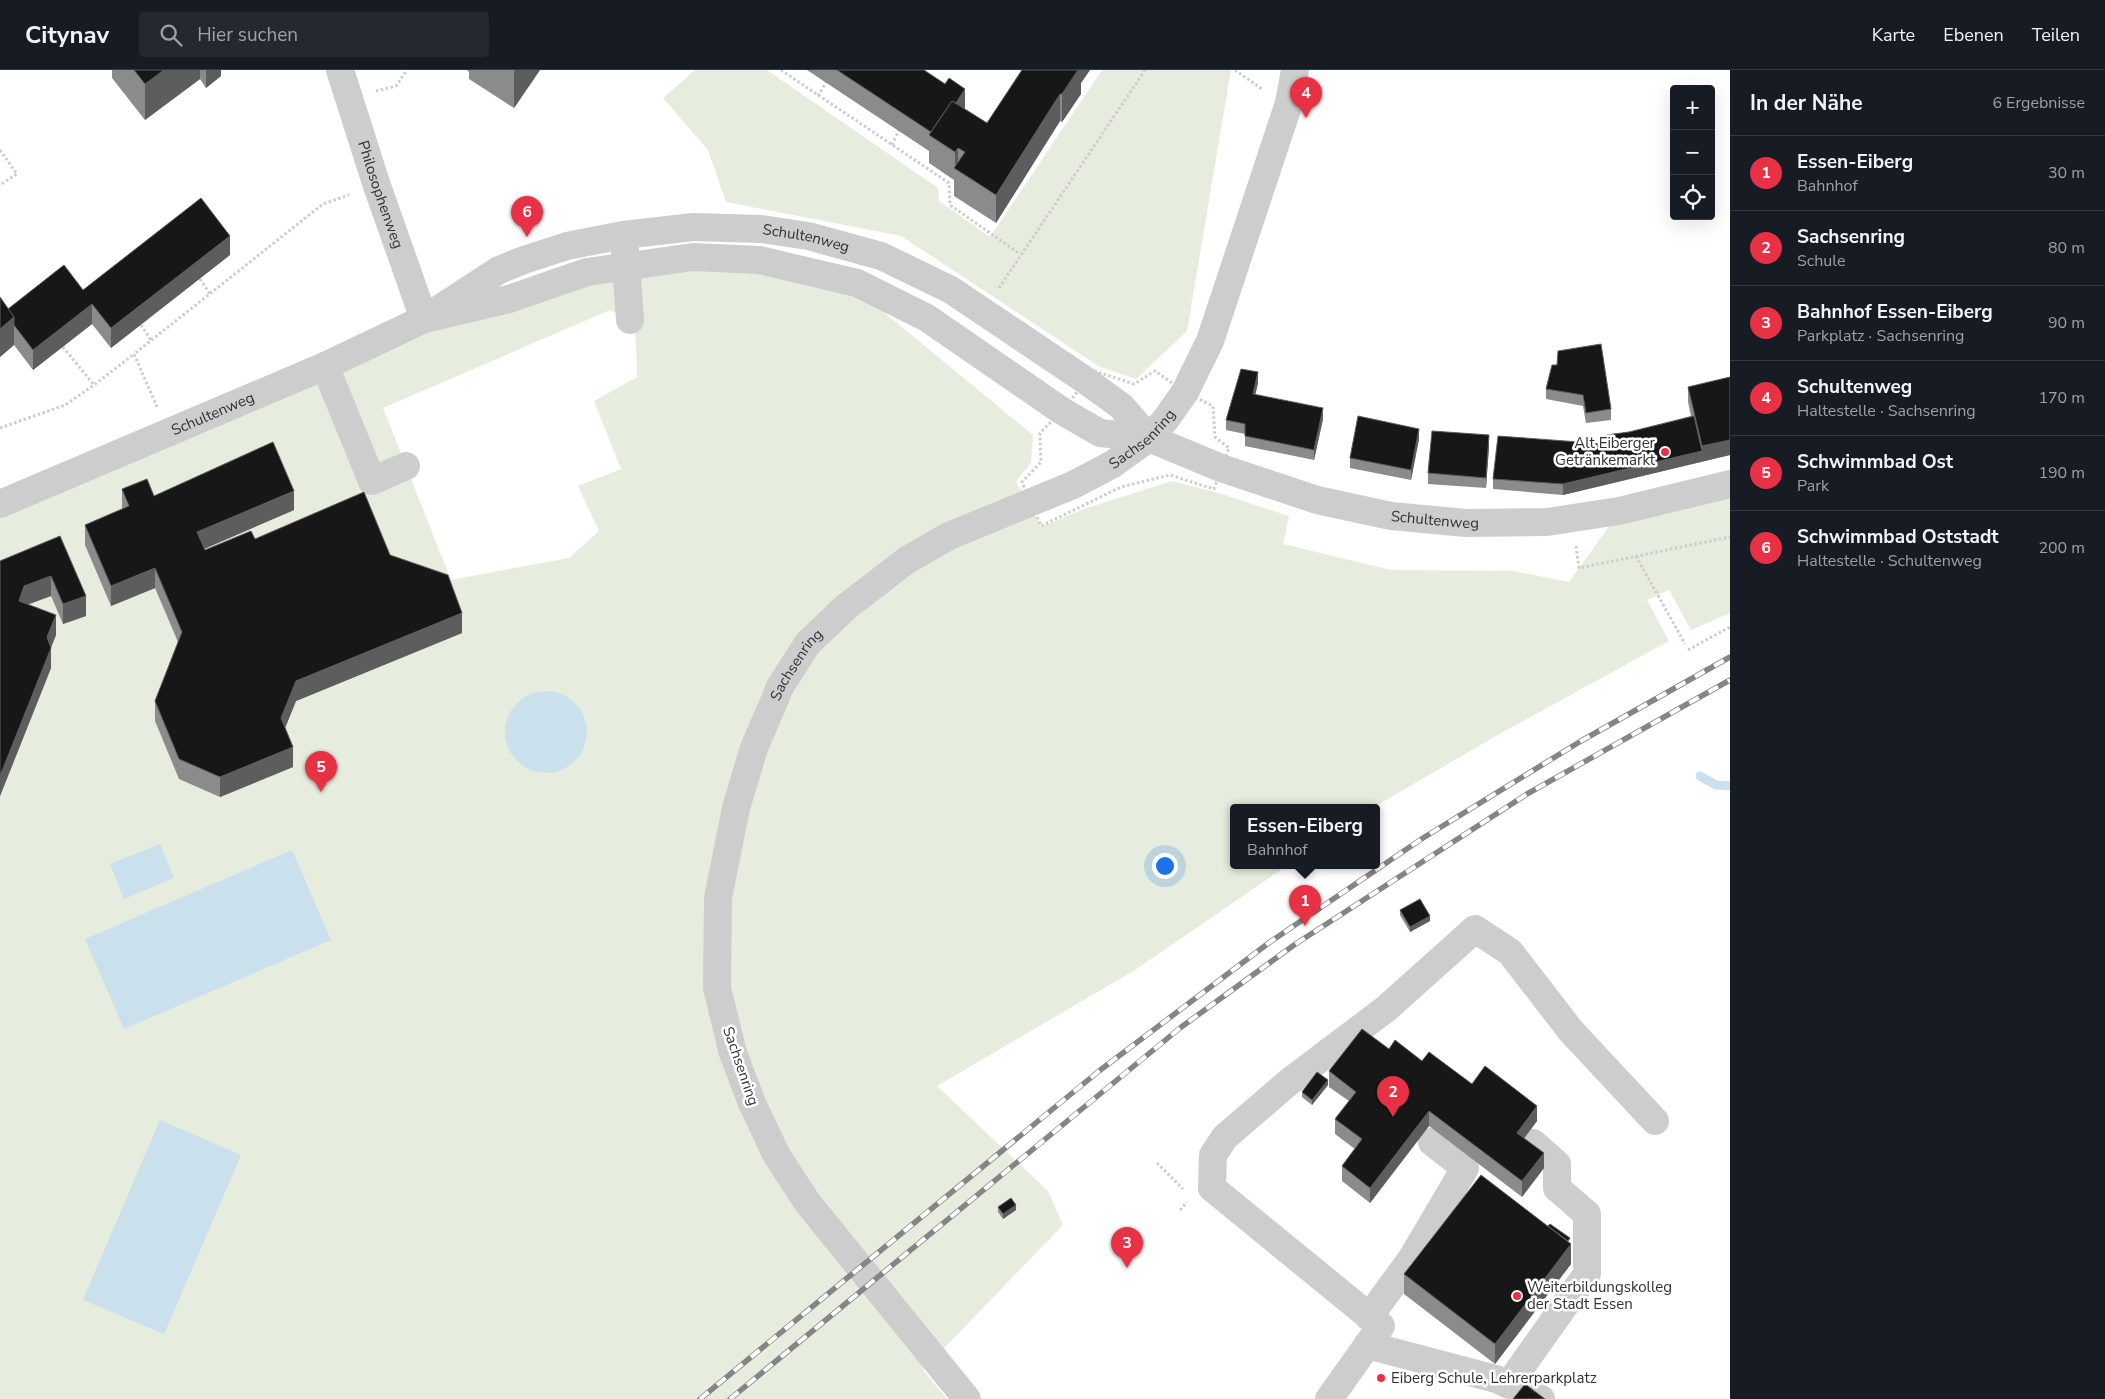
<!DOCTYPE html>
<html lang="de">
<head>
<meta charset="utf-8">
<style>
	:root { --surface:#171b24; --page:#242831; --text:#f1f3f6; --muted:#9ea1a6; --line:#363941; --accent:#e83144 }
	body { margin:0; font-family:"Nunito Sans",sans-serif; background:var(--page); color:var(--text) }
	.controls { position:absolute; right:15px; top:15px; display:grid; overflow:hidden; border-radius:5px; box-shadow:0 5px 20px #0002 }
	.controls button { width:45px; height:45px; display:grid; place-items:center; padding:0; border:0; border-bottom:1px solid var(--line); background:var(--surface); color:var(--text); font:25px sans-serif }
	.you { position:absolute; left:1164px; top:795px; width:18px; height:18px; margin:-12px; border:4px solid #fff; border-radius:50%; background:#1a73e8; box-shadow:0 0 0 8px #1a73e833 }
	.badge { display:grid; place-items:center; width:32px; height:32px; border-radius:50%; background:var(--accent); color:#fff; font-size:16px; font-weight:700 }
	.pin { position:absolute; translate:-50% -41px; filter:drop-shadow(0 1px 2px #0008) }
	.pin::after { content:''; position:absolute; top:26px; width:18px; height:15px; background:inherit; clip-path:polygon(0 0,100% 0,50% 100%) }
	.popup { position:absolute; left:1230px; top:734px; width:150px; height:65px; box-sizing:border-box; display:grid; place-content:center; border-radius:5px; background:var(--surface); filter:drop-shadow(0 1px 4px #0005); font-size:16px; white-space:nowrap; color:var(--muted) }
	.popup b { font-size:19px; color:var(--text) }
	.popup::after { content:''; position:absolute; left:50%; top:100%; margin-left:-10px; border:10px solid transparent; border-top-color:var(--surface) }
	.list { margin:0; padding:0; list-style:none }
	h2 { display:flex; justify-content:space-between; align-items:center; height:65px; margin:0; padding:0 20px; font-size:21px }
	h2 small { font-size:16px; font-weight:400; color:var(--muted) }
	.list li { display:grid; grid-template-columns:32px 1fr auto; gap:15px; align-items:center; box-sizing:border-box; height:75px; padding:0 20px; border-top:1px solid var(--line) }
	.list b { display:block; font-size:19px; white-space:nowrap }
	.list p { margin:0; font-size:16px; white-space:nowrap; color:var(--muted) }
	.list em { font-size:16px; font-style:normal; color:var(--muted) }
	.icon { flex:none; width:28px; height:28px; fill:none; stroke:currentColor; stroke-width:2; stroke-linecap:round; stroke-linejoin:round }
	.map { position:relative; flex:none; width:1730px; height:1329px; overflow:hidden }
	header { display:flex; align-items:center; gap:30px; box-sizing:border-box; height:70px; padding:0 25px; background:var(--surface); border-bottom:1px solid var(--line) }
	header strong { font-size:24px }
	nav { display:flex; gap:28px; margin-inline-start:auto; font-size:18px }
	.search { width:350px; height:45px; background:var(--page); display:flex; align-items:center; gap:12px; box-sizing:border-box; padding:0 18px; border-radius:5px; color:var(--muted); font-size:19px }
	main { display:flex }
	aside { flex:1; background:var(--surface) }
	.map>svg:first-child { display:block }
	.green { fill:#e6edde; fill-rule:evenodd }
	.water { fill:#cae0ed }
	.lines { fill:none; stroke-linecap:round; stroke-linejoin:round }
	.stream { stroke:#cae0ed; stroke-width:9 }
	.path { stroke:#cdcdcd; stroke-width:3; stroke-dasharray:2.5 2.5; stroke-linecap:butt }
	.minor { stroke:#cdcdcd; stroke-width:28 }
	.rail-casing { stroke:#858585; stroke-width:5.5 }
	.rail { stroke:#fff; stroke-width:4; stroke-dasharray:11; stroke-linecap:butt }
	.wall { fill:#8b8b8b }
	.shaded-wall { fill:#5d5d5d }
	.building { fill:#171717; stroke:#5d5d5d }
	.poi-dot { fill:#e83144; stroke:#fff; stroke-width:2 }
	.labels { text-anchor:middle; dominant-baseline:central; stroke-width:5; stroke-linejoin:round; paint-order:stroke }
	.street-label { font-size:15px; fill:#303030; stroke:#fff }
	.poi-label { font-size:15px; fill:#303030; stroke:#fff; text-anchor:start }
</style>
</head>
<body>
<header>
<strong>Citynav</strong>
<div class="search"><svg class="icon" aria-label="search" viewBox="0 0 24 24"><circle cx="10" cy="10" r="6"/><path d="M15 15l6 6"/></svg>Hier suchen</div>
<nav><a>Karte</a><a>Ebenen</a><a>Teilen</a></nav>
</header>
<main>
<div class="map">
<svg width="1730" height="1329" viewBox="0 0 1730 1329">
	<rect width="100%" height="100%" fill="#fff"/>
	<!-- green -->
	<g class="green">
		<polygon points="695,0 767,0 938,118 939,131 990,167 1102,0 1231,0 1187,261 1136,309 1100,297 901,166 726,132 708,80 663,28"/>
		<path d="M693 188 846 211 1033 365 1031 393 1016 411 1041 457 1084 439 1172 411 1215 422 1289 446 1283 474 1391 500 1514 501 1569 512 1620 441 1730 414V543L1691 560 1669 520 1647 530 1669 571 1503 662 1374 737H1234V795H1288L1135 900 937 1016 1048 1121 1063 1155 923 1300 947 1329H0V436L425 249ZM610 240 635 252 637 307 594 331 621 399 578 416 599 461 569 488 451 510 383 338Z"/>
	</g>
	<!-- water -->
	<g class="water">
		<circle cx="546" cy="662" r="41"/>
		<polygon points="160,774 174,808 124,829 110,794"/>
		<polygon points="292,780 331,870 124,959 85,869"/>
		<polygon points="160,1050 241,1085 164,1264 83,1230"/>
	</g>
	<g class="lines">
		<!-- stream -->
		<polyline class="stream" points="1700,706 1716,715 1730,716"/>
		<!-- path -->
		<g class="path">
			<polyline points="781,0 949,113 950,135 1020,184"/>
			<polyline points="1235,0 1262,19"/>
			<polyline points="376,21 396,16 407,0"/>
			<polyline points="818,26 826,12"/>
			<polyline points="892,75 899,60"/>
			<polyline points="0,80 17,104 0,115"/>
			<polyline points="200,209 210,224"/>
			<polyline points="999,218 1145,0"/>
			<polyline points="141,255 151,270"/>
			<polyline points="63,277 94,315 134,284"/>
			<polygon points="1094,301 1134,314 1155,301 1185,322 1213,336 1215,367 1229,378 1214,419 1170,405 1121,417 1041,456 1022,412 1041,392 1040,363 1062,341"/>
			<polyline points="157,337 134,284 323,134 349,125"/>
			<polyline points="0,358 65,335 94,315"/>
			<polyline points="1576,476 1579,498 1730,467"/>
			<polyline points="1636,486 1685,574"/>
			<polyline points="1688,580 1730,557"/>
			<polyline points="1157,1093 1183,1119"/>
			<polyline points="1180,1140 1187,1132"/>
		</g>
		<!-- minor -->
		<g class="minor">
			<path id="s1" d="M340 0 377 116 424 249"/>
			<polyline points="625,179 630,250"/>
			<path id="s2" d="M424 249 509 229 587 202 693 187 759 190 857 213 927 248 1062 341 1100 363 1149 368 1221 398 1317 430 1391 446 1466 453 1547 452 1619 441 1730 414"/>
			<polyline points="325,296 372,411 406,396"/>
			<path id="s3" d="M0 434 325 296 424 249 499 200 524 190 567 176 623 165 693 157 762 159 808 166 881 186 951 220 1085 310 1121 336 1149 368"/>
			<polyline points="1369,1247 1412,1188 1465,1098 1432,1072"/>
			<polyline points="1367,1275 1496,1309 1541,1329"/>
			<polyline points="1509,1314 1587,1204 1587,1144 1557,1118 1557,1094 1533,1073"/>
			<path id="s4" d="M967 1329 807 1132 776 1084 752 1033 733 983 717 918 718 828 736 738 754 678 781 615 808 573 846 537 907 490 949 466 1073 415 1113 394 1149 368 1166 349 1185 322 1210 271 1289 33 1295 0"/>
			<polyline points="1329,1329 1381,1256 1212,1118 1213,1085 1225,1067 1289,1012 1387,938 1475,859 1510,882 1571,961 1655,1051"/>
		</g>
		<!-- rail casing -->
		<g class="rail-casing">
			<g id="rail">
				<polyline points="700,1329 1099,1001 1270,872 1423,768 1581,671 1730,587"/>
				<polyline points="730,1329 1180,958 1294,875 1527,724 1730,610"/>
			</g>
		</g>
		<!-- rail -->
		<use href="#rail" class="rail"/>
	</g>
	<!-- wall -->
	<g class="wall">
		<polygon points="112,0 221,0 221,6 206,18 200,9 145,50 112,8"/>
		<polygon points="467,0 540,0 514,38 469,9 469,2"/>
		<polygon points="807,0 924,0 965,39 987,53 1022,0 1090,0 1081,13 1081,24 1062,52 1060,51 996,153 954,126 954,110 929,93 929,81"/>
		<polygon points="230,185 111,278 92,254 33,300 14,275 0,287 0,227 8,239 83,220"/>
		<polygon points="1552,295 1611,339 1611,350 1586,353 1583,336 1546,329 1546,319"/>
		<polygon points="1730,307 1730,385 1563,425 1493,419 1493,409 1606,374 1629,362 1691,346 1688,332 1688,317"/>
		<polygon points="1258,313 1255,325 1323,349 1314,390 1245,376 1245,364 1226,360 1226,350"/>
		<polygon points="1419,369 1411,410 1350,398 1350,388"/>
		<polygon points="1489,376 1486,418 1428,414 1428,403"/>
		<polygon points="122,419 154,426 294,440 204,479 205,480 255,469 390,485 462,563 296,631 285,658 293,697 220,727 179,709 155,651 155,631 178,572 155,518 111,536 85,475 85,455 122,439"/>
		<polygon points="60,466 86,546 63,554 51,526 28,534 56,565 51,578 51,598 0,726 0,491"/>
		<polygon points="1400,840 1430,851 1410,862 1400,845"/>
		<polygon points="1389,979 1422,991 1472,1014 1537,1051 1524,1068 1544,1098 1522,1127 1429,1056 1370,1133 1342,1111 1342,1096 1355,1079 1335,1064 1335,1049 1349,1031 1329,1017 1329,1001"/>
		<polygon points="1328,1015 1312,1035 1302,1027 1302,1022"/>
		<polygon points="998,1137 1016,1140 1003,1149 998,1142"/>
		<polygon points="1548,1156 1570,1173 1571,1194 1495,1294 1404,1224 1404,1204"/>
	</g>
	<!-- shaded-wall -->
	<g class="shaded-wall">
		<polygon points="164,0 200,0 200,9 145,50 145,14"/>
		<polygon points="206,0 221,0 221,6 206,18"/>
		<polygon points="515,0 540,0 514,38 514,2"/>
		<polygon points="1076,0 1090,0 1081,13 1081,24 1062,52 1062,24"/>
		<polygon points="965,19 965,39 942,74 935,64"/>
		<polygon points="1060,24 1060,51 996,153 996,125"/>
		<polygon points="958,78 958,100 955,99 955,82"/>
		<polygon points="230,166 230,185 111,278 111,258"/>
		<polygon points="92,234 92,254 33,300 33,280"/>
		<polygon points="14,247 14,275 0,287 0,259"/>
		<polygon points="1258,302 1258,313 1253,335 1253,324"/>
		<polygon points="1323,338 1323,349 1314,390 1314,380"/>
		<polygon points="1419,359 1419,369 1411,410 1411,400"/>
		<polygon points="1489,365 1489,376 1486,418 1486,408"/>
		<polygon points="1730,370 1730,385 1563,425 1563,414 1702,381 1702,376"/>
		<polygon points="294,421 294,440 197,482 197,462"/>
		<polygon points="155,498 155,518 111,536 111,516"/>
		<polygon points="51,506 51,526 24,536 19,531 24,516"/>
		<polygon points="86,526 86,546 63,554 63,534"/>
		<polygon points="462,543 462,563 296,631 281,668 281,648 296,611"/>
		<polygon points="56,545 56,565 47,587 47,567"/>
		<polygon points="51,578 51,598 0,726 0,706"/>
		<polygon points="293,677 293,697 220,727 220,707"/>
		<polygon points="1430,846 1430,851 1410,862 1410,857"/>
		<polygon points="1328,1010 1328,1015 1312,1035 1312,1030"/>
		<polygon points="1537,1036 1537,1051 1517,1078 1517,1063"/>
		<polygon points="1429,1041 1429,1056 1370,1133 1370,1118"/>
		<polygon points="1544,1083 1544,1098 1522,1127 1522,1111"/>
		<polygon points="1016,1135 1016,1140 1003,1149 1003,1144"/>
		<polygon points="1571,1174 1571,1194 1495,1294 1495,1274"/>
	</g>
	<!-- building -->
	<g class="building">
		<polygon points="134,0 164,0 145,14"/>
		<polygon points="837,0 924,0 945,14 949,8 965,19 956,33 952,31 931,62"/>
		<polygon points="1022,0 1078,0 1062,24 1060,24 996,125 954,98 965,82 958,78 955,82 929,65 952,31 987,53"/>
		<polygon points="201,128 230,166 111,258 92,234 33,280 14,255 14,247 8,239 64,195 83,220"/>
		<polygon points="0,227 14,247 0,259"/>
		<polygon points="1601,274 1611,339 1586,343 1583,325 1546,319 1552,295 1557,295 1558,281"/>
		<polygon points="1241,299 1258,302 1253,324 1323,338 1314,380 1245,366 1245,354 1226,350"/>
		<polygon points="1730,307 1730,370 1702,376 1688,317"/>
		<polygon points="1358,346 1419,359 1411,400 1350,388"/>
		<polygon points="1694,346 1702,381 1563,414 1493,409 1498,366 1606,374 1606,365 1629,362"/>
		<polygon points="1432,361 1489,365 1486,408 1428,403"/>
		<polygon points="273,372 294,421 197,462 205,480 251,461 255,469 364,422 390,485 448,505 462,543 296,611 281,648 293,677 220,707 179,689 155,631 182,562 155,498 111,516 85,455 129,436 122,419 147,409 154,426"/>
		<polygon points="60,466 86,526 63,534 51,506 24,516 19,531 56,545 47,567 51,578 0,706 0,491"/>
		<polygon points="1420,829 1430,846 1410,857 1400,840"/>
		<polygon points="1362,959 1389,979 1395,970 1422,991 1429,982 1472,1014 1485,996 1537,1036 1517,1063 1544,1083 1522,1111 1429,1041 1370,1118 1342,1096 1362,1069 1335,1049 1356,1022 1329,1001"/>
		<polygon points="1317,1002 1328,1010 1312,1030 1302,1022"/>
		<polygon points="1481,1105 1571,1174 1495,1274 1404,1204"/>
		<polygon points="1011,1128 1016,1135 1003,1144 998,1137"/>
		<polygon points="1550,1154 1570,1168 1568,1171 1548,1156"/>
		<polygon points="1525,1314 1545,1329 1513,1329"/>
	</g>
	<!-- markers -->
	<g class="poi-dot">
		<circle cx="1665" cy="382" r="5"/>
		<circle cx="1517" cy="1226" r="5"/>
		<circle cx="1381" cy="1308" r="5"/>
	</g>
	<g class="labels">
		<!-- street labels -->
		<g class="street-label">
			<text stroke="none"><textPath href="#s1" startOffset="131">Philosophenweg</textPath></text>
			<text stroke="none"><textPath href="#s3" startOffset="866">Schultenweg</textPath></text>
			<text stroke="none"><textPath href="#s3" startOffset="231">Schultenweg</textPath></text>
			<text stroke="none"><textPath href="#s4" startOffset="1246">Sachsenring</textPath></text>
			<text stroke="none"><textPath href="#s2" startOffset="1078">Schultenweg</textPath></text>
			<text stroke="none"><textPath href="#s4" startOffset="826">Sachsenring</textPath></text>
			<text transform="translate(741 996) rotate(71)">Sachsenring</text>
		</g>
		<!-- poi labels -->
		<g class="poi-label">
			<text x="1655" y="373" text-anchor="end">Alt Eiberger<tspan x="1655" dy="17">Getränkemarkt</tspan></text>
			<text x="1527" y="1217">Weiterbildungskolleg<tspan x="1527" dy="17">der Stadt Essen</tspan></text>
			<text x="1391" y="1308">Eiberg Schule, Lehrerparkplatz</text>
		</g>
	</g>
</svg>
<div class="controls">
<button>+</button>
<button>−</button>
<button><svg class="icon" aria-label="locate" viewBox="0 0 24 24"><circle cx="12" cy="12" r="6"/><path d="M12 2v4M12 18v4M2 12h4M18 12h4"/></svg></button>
</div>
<div class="you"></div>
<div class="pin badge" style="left:1305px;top:856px">1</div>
<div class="popup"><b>Essen-Eiberg</b>Bahnhof</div>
<div class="pin badge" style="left:1393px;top:1047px">2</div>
<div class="pin badge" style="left:1127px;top:1198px">3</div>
<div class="pin badge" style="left:1306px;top:48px">4</div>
<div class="pin badge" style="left:321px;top:722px">5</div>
<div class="pin badge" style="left:527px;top:167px">6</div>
</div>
<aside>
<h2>In der Nähe<small>6 Ergebnisse</small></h2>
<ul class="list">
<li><span class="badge">1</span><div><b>Essen-Eiberg</b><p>Bahnhof</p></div><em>30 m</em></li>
<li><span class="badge">2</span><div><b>Sachsenring</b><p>Schule</p></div><em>80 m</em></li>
<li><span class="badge">3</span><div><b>Bahnhof Essen-Eiberg</b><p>Parkplatz · Sachsenring</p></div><em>90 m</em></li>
<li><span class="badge">4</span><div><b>Schultenweg</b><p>Haltestelle · Sachsenring</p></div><em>170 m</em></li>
<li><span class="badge">5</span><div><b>Schwimmbad Ost</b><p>Park</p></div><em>190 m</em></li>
<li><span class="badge">6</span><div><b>Schwimmbad Oststadt</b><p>Haltestelle · Schultenweg</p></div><em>200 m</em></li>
</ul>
</aside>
</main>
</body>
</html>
